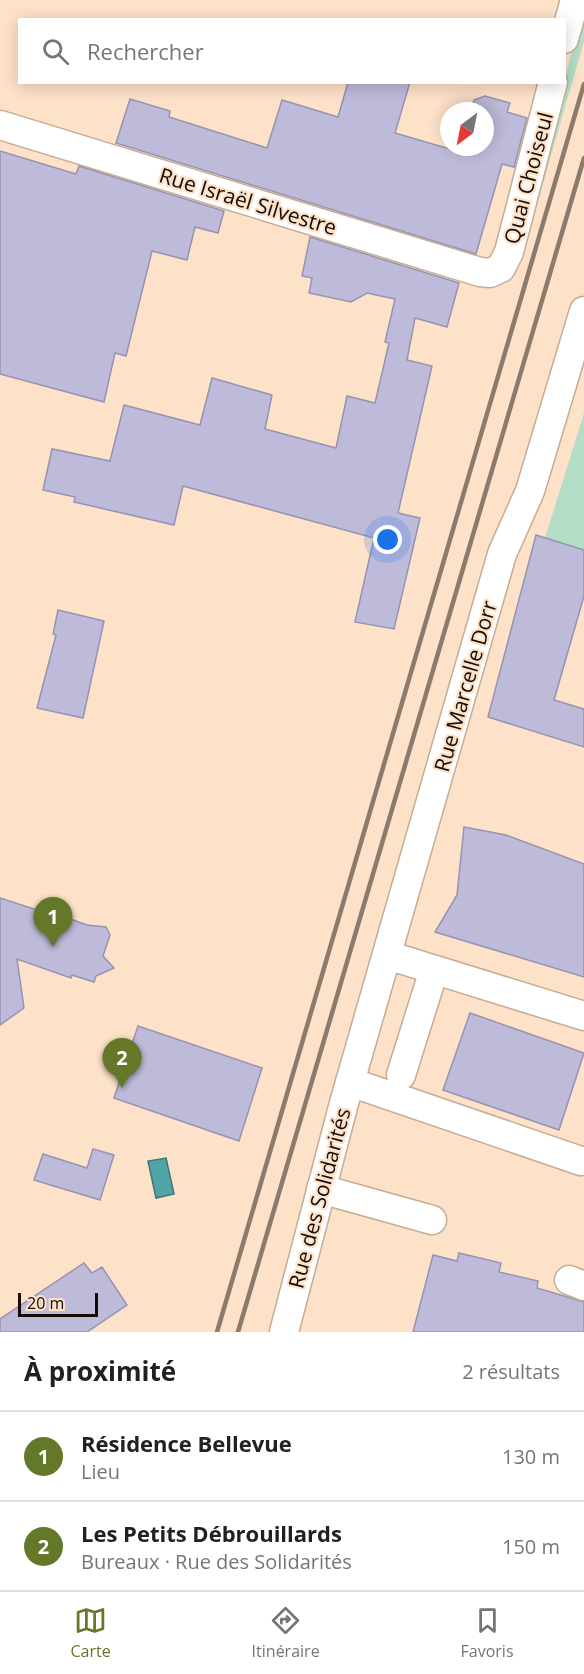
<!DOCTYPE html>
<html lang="fr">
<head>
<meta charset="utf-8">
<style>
	:root { --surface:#fff; --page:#f6f6f6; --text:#202124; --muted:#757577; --line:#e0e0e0; --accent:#637829 }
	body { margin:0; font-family:"Open Sans",sans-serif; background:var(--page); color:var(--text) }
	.compass { position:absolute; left:440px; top:102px; width:54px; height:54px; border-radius:50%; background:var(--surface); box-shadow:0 3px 15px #0003; rotate:212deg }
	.scale { position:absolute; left:18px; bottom:15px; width:80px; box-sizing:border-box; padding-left:6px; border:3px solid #140c05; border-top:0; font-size:16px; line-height:21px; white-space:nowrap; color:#140c05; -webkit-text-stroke:4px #fde2c9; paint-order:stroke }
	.you { position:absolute; left:388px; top:540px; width:21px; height:21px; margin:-15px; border:4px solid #fff; border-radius:50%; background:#1a73e8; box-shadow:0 0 0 9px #1a73e833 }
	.badge { display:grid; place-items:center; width:39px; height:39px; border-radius:50%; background:var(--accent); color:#fff; font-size:20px; font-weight:700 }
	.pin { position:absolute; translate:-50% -50px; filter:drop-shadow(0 2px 3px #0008) }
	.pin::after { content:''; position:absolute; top:32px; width:21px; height:18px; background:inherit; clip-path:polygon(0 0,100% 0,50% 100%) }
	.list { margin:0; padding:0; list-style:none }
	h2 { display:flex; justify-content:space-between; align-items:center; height:78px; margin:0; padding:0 24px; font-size:26px }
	h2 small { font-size:20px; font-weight:400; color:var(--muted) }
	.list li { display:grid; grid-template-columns:39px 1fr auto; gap:18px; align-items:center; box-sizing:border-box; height:90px; padding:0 24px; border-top:2px solid var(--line) }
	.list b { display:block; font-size:22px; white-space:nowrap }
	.list p { margin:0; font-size:20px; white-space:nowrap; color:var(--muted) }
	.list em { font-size:20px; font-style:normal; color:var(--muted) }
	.icon { flex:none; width:33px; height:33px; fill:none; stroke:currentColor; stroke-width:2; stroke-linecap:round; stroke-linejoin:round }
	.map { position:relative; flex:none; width:584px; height:1332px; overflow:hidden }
	.search { position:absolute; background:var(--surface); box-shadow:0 3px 15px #0003; left:18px; right:18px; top:18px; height:66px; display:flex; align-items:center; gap:15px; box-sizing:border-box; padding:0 21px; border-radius:0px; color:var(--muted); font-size:22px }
	.sheet { height:258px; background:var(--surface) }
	nav { display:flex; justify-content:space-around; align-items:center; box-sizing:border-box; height:84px; border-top:2px solid var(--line); background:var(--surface); font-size:16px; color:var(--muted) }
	nav a { display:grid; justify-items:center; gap:3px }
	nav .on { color:var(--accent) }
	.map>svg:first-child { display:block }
	.green { fill:#b3ddc6 }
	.water { fill:#51a5a7; stroke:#3f7776; stroke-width:1.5 }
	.building { fill:#bebbda; stroke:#9693b1; stroke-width:1.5 }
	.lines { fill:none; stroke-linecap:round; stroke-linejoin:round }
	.minor-casing { stroke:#c6ac95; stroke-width:31 }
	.minor { stroke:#fff; stroke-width:28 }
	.rail { stroke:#8c7b6a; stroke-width:4.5 }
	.labels { text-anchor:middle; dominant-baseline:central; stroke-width:4.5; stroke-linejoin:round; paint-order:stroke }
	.street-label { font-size:21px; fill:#140c05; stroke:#fde2c9 }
</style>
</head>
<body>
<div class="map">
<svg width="584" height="1332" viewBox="0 0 584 1332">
	<rect width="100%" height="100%" fill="#fde2c9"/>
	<!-- green -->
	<g class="green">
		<polygon points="584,5 584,41 521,261 520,253"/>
		<polygon points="584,413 584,550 545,538"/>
	</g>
	<!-- water -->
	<polygon class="water" points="166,1158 174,1194 156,1198 148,1161"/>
	<!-- building -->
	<g class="building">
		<polygon points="348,82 410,82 395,133 460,152 461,147 485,147 485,111 471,111 474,100 485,96 510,103 507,112 527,118 514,167 502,164 476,254 116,143 130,99 170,111 169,117 267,148 282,100 338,117"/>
		<polygon points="0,151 76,174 79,166 224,211 218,233 195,227 187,260 152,251 126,356 115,353 104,402 0,374"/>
		<polygon points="310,237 459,283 447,327 415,318 407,360 432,366 398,513 420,518 394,629 355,622 374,538 183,486 174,525 74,502 75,497 43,490 52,449 110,461 124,405 200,425 212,378 272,395 265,429 336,448 347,396 375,403 389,343 385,342 395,299 367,293 351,302 309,293 312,278 302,276"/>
		<polygon points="536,535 584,550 584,596 554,700 584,709 584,747 488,717"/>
		<polygon points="58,610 104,621 83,718 37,708 56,635 53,634"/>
		<polygon points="464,827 506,835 584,864 584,977 435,932 457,895"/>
		<polygon points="0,898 40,911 50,906 57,909 62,916 87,925 106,927 110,935 103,956 114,968 96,976 94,982 72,975 71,978 17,959 24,1008 0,1025"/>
		<polygon points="470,1013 584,1053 559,1130 443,1090"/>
		<polygon points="138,1026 262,1068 239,1141 114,1098"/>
		<polygon points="93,1149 114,1155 100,1200 34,1180 43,1154 87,1168"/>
		<polygon points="459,1253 501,1263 499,1272 538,1281 537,1288 584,1302 584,1332 413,1332 433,1255 457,1261"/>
		<polygon points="84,1263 92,1273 102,1267 127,1305 87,1332 0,1332 0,1319"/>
	</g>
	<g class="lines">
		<!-- minor casing -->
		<g class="minor-casing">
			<g id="minor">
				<polyline points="564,39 575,0"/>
				<polyline points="0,125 480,272 490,273 501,268 509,252 553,82"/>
				<polyline points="387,955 584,1016"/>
				<polyline points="401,1075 434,970"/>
				<polyline points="350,1082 581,1161"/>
				<polyline points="321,1189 432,1220"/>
				<polyline points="569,1280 584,1286"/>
				<polyline points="284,1332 344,1103 502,554 530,491 584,311"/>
			</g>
		</g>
		<!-- minor -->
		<use href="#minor" class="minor"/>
		<!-- rail -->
		<g class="rail">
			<polyline points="217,1332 584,84"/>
			<polyline points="238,1332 584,158"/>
		</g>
	</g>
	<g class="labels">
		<!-- street labels -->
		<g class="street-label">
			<text transform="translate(528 178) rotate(-75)">Quai Choiseul</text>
			<text transform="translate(248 201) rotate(17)">Rue Israël Silvestre</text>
			<text transform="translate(465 686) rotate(-74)">Rue Marcelle Dorr</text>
			<text transform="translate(319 1198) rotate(-75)">Rue des Solidarités</text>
		</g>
	</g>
</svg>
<svg class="compass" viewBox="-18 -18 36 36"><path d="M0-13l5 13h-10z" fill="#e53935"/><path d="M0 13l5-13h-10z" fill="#757577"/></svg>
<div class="scale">20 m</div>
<div class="you"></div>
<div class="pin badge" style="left:53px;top:947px">1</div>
<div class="pin badge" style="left:122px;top:1088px">2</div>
<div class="search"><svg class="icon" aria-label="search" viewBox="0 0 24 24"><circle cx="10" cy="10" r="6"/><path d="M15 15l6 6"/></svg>Rechercher</div>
</div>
<section class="sheet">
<h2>À proximité<small>2 résultats</small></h2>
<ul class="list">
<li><span class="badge">1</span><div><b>Résidence Bellevue</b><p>Lieu</p></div><em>130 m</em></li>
<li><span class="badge">2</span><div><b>Les Petits Débrouillards</b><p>Bureaux · Rue des Solidarités</p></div><em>150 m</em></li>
</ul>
</section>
<nav>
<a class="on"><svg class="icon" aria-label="map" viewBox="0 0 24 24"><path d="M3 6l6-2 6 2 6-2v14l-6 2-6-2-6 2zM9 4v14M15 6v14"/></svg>Carte</a>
<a><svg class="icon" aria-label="directions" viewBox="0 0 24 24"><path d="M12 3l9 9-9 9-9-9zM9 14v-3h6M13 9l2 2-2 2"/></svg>Itinéraire</a>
<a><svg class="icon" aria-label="saved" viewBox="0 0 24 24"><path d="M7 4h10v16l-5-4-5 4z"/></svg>Favoris</a>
</nav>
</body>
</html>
